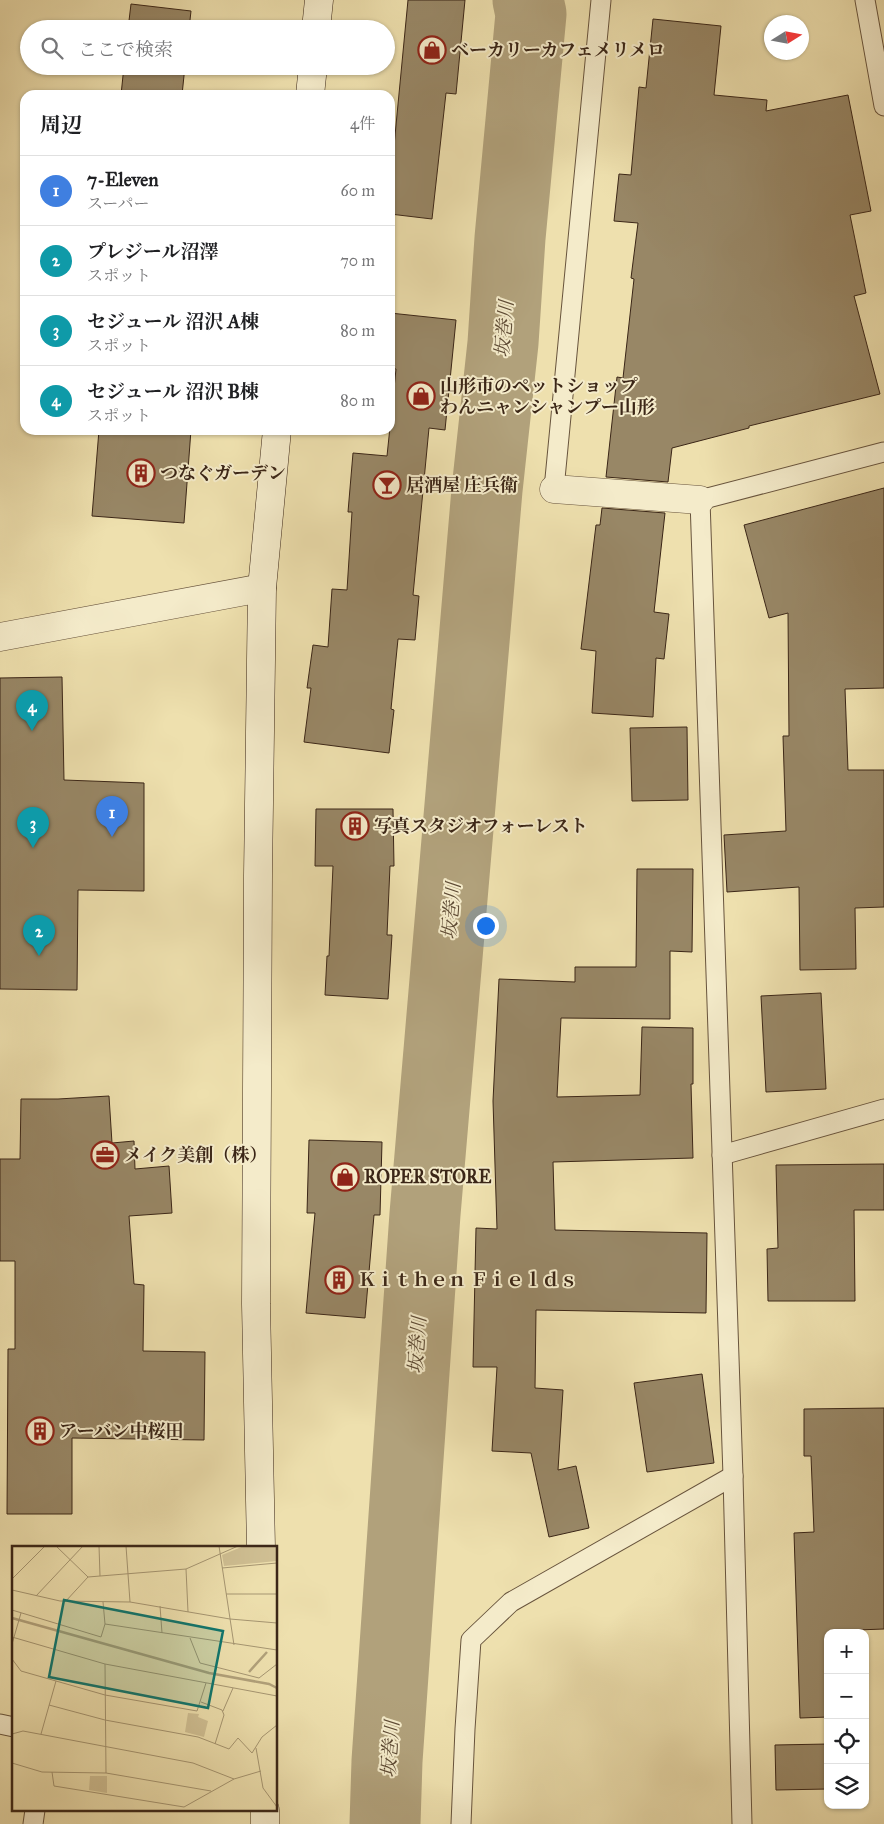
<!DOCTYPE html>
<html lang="ja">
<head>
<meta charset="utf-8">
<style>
	:root { --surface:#fff; --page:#f2f2f2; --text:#202124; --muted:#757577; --line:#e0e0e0; --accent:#8f2418 }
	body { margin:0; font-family:"IM FELL Great Primer","Noto Serif JP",serif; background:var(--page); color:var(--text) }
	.controls { position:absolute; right:15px; bottom:15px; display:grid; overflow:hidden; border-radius:10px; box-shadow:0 1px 4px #0004 }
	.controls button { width:45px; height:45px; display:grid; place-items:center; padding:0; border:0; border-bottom:1px solid var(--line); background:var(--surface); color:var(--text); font:25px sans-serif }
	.compass { position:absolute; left:764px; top:15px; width:45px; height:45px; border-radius:50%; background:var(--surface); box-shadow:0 1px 4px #0004; rotate:79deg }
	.you { position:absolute; left:485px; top:925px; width:18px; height:18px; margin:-12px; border:4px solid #fff; border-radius:50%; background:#1a73e8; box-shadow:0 0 0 8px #1a73e833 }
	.badge { display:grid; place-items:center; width:32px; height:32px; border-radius:50%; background:var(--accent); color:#fff; font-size:16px; font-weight:700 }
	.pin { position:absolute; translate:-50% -41px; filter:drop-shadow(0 1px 2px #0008) }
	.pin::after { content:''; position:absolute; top:26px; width:18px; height:15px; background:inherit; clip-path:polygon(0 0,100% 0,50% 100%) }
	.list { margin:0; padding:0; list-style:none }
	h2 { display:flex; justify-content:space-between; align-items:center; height:65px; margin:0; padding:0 20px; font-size:21px }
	h2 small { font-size:16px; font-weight:400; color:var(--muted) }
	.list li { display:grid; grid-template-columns:32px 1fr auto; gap:15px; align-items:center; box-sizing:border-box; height:70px; padding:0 20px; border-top:1px solid var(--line) }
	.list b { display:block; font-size:19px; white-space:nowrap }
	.list p { margin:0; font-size:16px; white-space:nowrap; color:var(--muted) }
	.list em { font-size:16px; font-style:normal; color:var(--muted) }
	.icon { flex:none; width:28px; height:28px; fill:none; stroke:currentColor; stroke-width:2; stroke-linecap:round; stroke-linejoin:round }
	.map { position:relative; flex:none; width:884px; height:1824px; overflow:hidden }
	.search { position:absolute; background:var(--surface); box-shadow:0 1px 4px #0004; left:20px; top:20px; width:375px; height:55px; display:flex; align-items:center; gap:12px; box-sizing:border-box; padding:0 18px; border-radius:28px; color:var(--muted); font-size:19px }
	.panel { position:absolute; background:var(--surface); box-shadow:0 1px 4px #0004; left:20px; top:90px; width:375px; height:345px; border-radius:15px }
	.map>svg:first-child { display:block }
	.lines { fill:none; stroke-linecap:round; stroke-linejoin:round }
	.river { stroke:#b1a17b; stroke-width:71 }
	.building { fill:#988766; stroke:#3b2617 }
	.lane-casing { stroke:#68543d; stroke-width:21 }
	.street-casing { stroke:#68543d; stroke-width:29 }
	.secondary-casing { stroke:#3b2617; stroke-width:29 }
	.lane { stroke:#f4ebca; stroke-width:19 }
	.street { stroke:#f4ebca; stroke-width:28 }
	.secondary { stroke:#f4ebca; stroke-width:28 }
	.labels { text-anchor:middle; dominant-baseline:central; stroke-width:4; stroke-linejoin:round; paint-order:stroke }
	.poi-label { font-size:18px; font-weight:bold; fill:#3b2617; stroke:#f4ebca; text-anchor:start }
	.water-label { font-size:19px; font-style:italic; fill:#5e4b35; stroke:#f4ebca }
	.inset-river { fill:none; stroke:#b1a17b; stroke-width:2.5 }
	.inset-road { fill:none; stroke:#a69672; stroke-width:1 }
	.view { fill:#0f766e; fill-opacity:0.15; stroke:#0f766e; stroke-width:2.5 }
	.inset-edge { fill:none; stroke:#3b2617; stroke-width:2.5 }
</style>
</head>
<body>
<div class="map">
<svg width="884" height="1824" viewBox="0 0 884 1824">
	<rect width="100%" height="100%" fill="#eee0ae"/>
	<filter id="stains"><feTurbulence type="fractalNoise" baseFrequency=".004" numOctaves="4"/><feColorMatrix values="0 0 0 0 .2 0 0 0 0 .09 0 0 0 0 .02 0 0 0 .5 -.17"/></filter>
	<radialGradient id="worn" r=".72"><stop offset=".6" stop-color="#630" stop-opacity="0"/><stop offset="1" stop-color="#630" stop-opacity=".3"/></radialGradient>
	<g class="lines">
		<!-- river -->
		<polyline class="river" points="385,1824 387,1761 425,1214 487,490 503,343 510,238 531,14 528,0"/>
	</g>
	<!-- building -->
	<g class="building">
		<polygon points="408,0 465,0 456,94 446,93 432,219 390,214 390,145 394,146"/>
		<polygon points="131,4 191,11 189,29 128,29"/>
		<polygon points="653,19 721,26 714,95 767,100 766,111 848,95 871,211 850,215 866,293 854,296 880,394 749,426 749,428 672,448 668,482 606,477 617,377 623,378 634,279 631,278 638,223 614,221 619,174 631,175 639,87 646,88"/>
		<polygon points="124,66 185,66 182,95 121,95"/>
		<polygon points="390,313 456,320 445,430 429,428 413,595 419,596 415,640 398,639 391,709 394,710 389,753 304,742 311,688 307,688 313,645 328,647 332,589 347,590 352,512 348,512 353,453 387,456 396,369 390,368"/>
		<polygon points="99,430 191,430 184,523 92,516"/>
		<polygon points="884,488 884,688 845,689 848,770 884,770 884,907 855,908 856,969 800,970 799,887 727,892 724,835 786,831 783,736 789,736 788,613 769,618 744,525"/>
		<polygon points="602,508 665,513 654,612 669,614 664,659 656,658 653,717 592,713 596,651 581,649 596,525 600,525"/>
		<polygon points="62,677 64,780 144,783 144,891 78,890 77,990 0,989 0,678"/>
		<polygon points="687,727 688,800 632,801 630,728"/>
		<polygon points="316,809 393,809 394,866 390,866 387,935 392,935 388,999 325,995 327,956 329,956 333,866 315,866"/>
		<polygon points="637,869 693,869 692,952 670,951 670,1019 561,1018 557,1097 640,1095 642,1027 693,1028 693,1084 691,1084 693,1158 553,1162 555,1230 707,1233 706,1313 536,1310 535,1388 563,1390 558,1470 576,1466 589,1528 549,1537 531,1453 492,1451 497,1367 473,1367 476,1228 497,1229 493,1101 499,979 575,982 575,967 636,967"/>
		<polygon points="821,993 826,1089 766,1092 761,996"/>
		<polygon points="109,1096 112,1143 134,1141 135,1169 169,1166 172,1213 129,1216 134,1284 144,1285 143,1351 205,1352 204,1440 72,1438 72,1514 7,1514 8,1349 15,1349 15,1261 0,1261 0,1159 20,1159 21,1099 58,1099"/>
		<polygon points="309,1140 382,1142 380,1215 374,1215 365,1318 306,1313 315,1213 307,1213"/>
		<polygon points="884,1164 884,1210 854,1210 855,1301 768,1301 767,1249 778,1248 776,1165"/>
		<polygon points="702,1374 714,1463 647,1472 634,1383"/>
		<polygon points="884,1408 884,1629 857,1630 857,1633 828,1633 828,1717 800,1718 794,1533 814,1532 811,1456 804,1456 804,1409"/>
		<polygon points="828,1744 828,1789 776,1790 775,1745"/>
	</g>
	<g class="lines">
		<!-- lane casing -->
		<g class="lane-casing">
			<g id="lane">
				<polyline points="865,0 884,106"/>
				<polyline points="554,489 601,0"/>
				<polyline points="722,1155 884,1109"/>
				<polyline points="0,1724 14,1727"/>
				<polyline points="33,1824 35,1810"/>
				<polyline points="461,1824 465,1729 471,1640 511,1602 733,1476"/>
				<polyline points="742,1824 733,1476 700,500 884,452"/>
			</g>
		</g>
		<!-- street casing -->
		<g class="street-casing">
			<g id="street">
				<polyline points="554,489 700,500"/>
				<polyline points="0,637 262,588"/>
			</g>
		</g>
		<!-- secondary casing -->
		<g class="secondary-casing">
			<g id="secondary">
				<polyline points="316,29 319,0"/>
				<polyline points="310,95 313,66"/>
				<polyline points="261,1548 256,1304 258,876 262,588 277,430"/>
				<polyline points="265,1810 265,1824"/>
			</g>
		</g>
		<!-- lane -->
		<use href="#lane" class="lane"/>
		<!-- street -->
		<use href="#street" class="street"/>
		<!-- secondary -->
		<use href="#secondary" class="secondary"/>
	</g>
	<!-- icons -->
	<defs>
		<g id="shop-ring" transform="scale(1.4375)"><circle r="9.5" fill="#f4ebca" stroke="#8f2418" stroke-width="1.5"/><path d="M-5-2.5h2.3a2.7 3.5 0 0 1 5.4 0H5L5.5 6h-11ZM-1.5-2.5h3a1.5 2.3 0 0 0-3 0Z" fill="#8f2418"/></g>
		<g id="building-ring" transform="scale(1.4375)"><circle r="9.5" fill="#f4ebca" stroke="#8f2418" stroke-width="1.5"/><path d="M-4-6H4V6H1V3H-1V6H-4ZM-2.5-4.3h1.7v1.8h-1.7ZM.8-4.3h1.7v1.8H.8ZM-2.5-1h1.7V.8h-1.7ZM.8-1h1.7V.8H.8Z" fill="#8f2418"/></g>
		<g id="bar-ring" transform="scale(1.4375)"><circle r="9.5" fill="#f4ebca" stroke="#8f2418" stroke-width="1.5"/><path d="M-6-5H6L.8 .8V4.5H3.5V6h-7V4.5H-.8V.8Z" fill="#8f2418"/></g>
		<g id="office-ring" transform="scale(1.4375)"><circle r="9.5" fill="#f4ebca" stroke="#8f2418" stroke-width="1.5"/><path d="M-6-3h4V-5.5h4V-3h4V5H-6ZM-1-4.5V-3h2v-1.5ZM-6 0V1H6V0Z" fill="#8f2418"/></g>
	</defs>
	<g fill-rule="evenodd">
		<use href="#shop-ring" x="432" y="50"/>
		<use href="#shop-ring" x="421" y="396"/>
		<use href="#building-ring" x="141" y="473"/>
		<use href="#bar-ring" x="387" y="485"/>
		<use href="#building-ring" x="355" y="826"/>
		<use href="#office-ring" x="105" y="1155"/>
		<use href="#shop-ring" x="345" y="1177"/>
		<use href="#building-ring" x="339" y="1280"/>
		<use href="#building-ring" x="40" y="1431"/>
	</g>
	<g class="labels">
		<!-- poi labels -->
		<g class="poi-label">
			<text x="451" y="50">ベーカリーカフェメリメロ</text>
			<text x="440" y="386">山形市のペットショップ<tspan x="440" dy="21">わんニャンシャンプー山形</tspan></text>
			<text x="160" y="473">つなぐガーデン</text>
			<text x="406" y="485">居酒屋 庄兵衛</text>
			<text x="374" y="826">写真スタジオフォーレスト</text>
			<text x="124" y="1155">メイク美創（株）</text>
			<text x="364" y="1177">ROPER STORE</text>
			<text x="358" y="1280">Ｋｉｔｈｅｎ Ｆｉｅｌｄｓ</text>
			<text x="59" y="1431">アーバン中桜田</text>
		</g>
		<!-- water labels -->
		<g class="water-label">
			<text transform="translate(504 329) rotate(-85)">坂巻川</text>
			<text transform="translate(451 911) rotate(-85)">坂巻川</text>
			<text transform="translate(417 1345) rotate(-86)">坂巻川</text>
			<text transform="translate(390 1749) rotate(-86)">坂巻川</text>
		</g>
	</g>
	<!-- overview -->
	<g transform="translate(12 1546)">
		<rect width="265" height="265" fill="#eee0ae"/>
		<path d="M232 0H265V15L212 20 210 9ZM176 167 187 168 186 171 196 175 192 191 173 186ZM78 230H95V247L77 244Z" fill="#d0c094"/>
		<path class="inset-river" d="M0 72 197 127 257 138 265 142M237 126 255 106"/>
		<path class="inset-road" d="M44 0 76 31M87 0 88 30M114 0 118 56M207 0 222 99M210 22 265 17M174 23 176 66M0 33 33 0M0 44 48 55 118 56 218 73 265 77M214 48H265M24 50 71 0M53 56 76 31 174 23 226 0M148 60 150 87M0 64 89 91 93 78 91 56M93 78 265 104M0 91 93 118 265 150M178 92 188 117 247 132 265 118M0 98 9 67M0 113 9 125 93 149 185 165 194 137M93 118 94 227M189 156 210 164 212 169 203 198M37 159 93 174 186 191 217 203 226 192 240 207 250 191 265 179M211 165 221 142M0 188 11 185 181 217 222 233M29 188 44 135M244 202 251 242 265 261M0 217 30 226 94 227 199 245M40 226 42 240 172 261 222 233 249 225"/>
		<path class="view" d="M52 54 211 85 196 162 37 131Z"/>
		<rect width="265" height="265" class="inset-edge"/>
	</g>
	<rect width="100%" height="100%" filter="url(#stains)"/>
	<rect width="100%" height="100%" fill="url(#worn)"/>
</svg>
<div class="controls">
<button>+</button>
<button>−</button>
<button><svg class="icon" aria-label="locate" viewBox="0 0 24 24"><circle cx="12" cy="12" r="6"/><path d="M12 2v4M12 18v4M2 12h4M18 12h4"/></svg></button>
<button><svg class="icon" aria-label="layers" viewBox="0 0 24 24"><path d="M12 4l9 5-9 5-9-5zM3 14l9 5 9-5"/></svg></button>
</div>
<svg class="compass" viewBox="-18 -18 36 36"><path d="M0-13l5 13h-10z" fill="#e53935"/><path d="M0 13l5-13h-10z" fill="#757577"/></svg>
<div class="you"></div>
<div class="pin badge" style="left:112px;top:837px;background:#3f7fe0">1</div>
<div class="pin badge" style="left:39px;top:956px;background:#0f9aa8">2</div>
<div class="pin badge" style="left:33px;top:848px;background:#0f9aa8">3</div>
<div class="pin badge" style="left:32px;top:731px;background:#0f9aa8">4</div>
<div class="search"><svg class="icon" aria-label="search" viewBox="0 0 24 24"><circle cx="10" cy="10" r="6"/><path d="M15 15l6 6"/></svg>ここで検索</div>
<section class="panel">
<h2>周辺<small>4件</small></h2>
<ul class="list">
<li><span class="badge" style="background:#3f7fe0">1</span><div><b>7-Eleven</b><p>スーパー</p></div><em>60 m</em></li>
<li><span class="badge" style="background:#0f9aa8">2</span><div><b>プレジール沼澤</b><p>スポット</p></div><em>70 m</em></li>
<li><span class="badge" style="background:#0f9aa8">3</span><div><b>セジュール 沼沢 A棟</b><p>スポット</p></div><em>80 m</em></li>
<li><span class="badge" style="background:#0f9aa8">4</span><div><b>セジュール 沼沢 B棟</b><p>スポット</p></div><em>80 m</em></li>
</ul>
</section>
</div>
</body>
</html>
